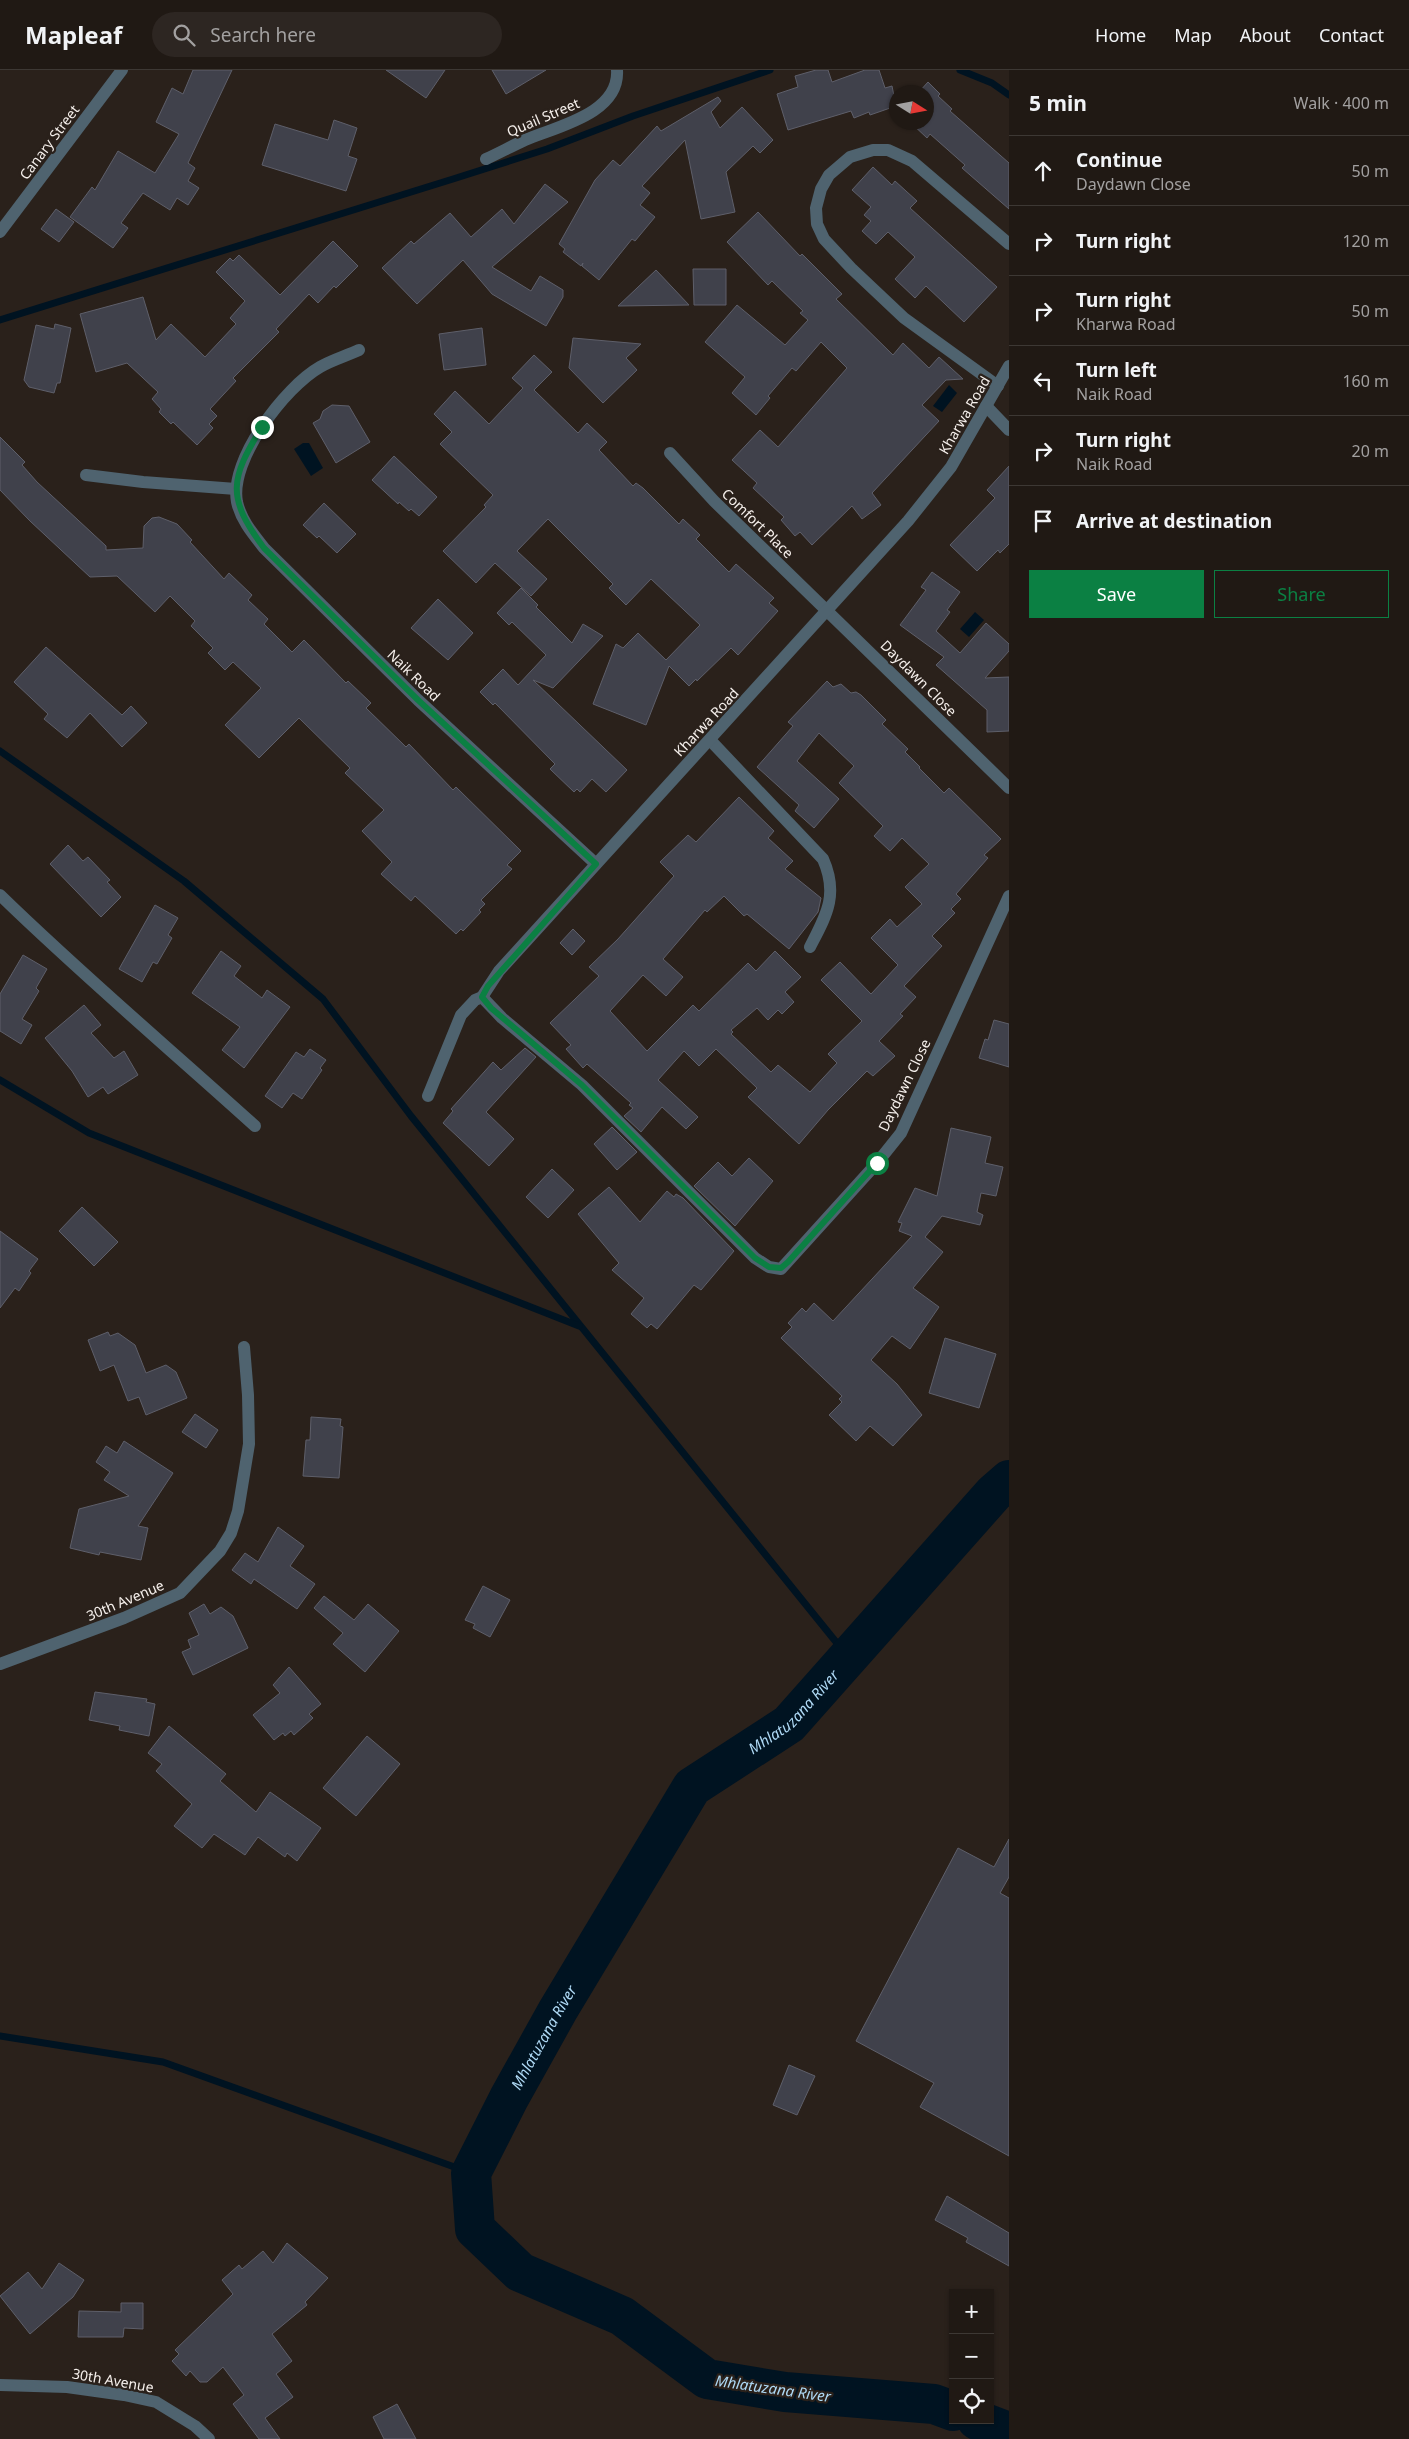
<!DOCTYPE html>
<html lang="en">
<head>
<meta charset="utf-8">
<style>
	:root { --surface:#201914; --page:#2d2622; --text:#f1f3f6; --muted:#a2a0a0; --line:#3d3834; --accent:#0b8043 }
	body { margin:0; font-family:"Noto Sans",sans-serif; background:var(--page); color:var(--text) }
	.controls { position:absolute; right:15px; bottom:15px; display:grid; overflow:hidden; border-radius:0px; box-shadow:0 1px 4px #0004 }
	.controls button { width:45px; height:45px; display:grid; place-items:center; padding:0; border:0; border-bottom:1px solid var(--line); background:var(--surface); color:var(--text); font:25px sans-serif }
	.compass { position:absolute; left:889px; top:15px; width:45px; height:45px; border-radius:50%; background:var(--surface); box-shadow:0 1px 4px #0004; rotate:101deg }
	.stop { position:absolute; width:15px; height:15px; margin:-11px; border:4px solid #0b8043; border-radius:50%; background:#fff }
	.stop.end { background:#0b8043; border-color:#fff; box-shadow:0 1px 5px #0008 }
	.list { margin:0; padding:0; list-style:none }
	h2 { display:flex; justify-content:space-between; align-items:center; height:65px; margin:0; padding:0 20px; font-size:21px }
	h2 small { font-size:16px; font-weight:400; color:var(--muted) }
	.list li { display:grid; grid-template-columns:32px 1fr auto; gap:15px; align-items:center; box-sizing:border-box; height:70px; padding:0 20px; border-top:1px solid var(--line) }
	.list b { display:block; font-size:19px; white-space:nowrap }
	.list p { margin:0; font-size:16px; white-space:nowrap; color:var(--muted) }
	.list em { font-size:16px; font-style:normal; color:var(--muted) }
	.actions { display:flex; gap:10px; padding:15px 20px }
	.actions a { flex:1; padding:11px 0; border:1px solid var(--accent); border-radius:0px; text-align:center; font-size:18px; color:var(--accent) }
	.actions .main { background:var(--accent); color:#fff }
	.icon { flex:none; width:28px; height:28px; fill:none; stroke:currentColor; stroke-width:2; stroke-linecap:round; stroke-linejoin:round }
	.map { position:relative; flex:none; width:1009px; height:2369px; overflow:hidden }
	header { display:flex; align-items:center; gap:30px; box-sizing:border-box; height:70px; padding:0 25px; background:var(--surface); border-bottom:1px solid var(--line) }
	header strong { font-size:24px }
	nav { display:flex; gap:28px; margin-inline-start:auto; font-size:18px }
	.search { width:350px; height:45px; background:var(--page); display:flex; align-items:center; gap:12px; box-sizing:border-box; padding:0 18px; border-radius:28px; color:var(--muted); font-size:19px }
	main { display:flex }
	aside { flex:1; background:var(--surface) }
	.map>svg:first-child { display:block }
	.water { fill:#001321 }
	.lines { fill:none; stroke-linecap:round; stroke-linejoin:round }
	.stream { stroke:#001321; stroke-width:7 }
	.river { stroke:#001321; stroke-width:40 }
	.building { fill:#40414b; stroke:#5e5f6a }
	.minor { stroke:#4f636f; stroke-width:12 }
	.route { stroke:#0b8043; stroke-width:6 }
	.labels { text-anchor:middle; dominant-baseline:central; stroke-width:4.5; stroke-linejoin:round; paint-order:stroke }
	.street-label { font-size:14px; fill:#f5efeb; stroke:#2a211b }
	.water-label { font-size:15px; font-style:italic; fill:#aed9f5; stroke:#2a211b }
</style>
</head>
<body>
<header>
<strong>Mapleaf</strong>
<div class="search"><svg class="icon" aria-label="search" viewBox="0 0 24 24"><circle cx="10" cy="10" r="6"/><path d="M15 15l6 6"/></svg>Search here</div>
<nav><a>Home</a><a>Map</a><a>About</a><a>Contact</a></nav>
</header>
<main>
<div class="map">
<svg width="1009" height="2369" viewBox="0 0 1009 2369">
	<rect width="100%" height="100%" fill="#2a211b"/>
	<!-- water -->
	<g class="water">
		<polygon points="949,315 957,323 942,342 933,336"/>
		<polygon points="303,373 309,373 323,398 311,406 294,379"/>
		<polygon points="975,542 984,550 969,567 960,559"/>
	</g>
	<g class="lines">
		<!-- stream -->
		<g class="stream">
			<polyline points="960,0 992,13 1009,25"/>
			<polyline points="0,250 453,109 547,79 633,46 770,0"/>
			<polyline points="0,681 184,811 323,929 411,1046 849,1588"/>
			<polyline points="0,1010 89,1063 579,1256"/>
			<polyline points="0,1966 163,1992 471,2103"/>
		</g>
		<!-- river -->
		<g class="river">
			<path id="s1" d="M953 2341 934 2334 785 2322 707 2309 622 2246 520 2202 475 2159 471 2103 509 2028 558 1940 692 1717 789 1654 994 1423 1009 1410"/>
			<polyline points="977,2350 1009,2362"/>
		</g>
	</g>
	<!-- building -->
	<g class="building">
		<polygon points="193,0 232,0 188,93 195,98 188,111 199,118 188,135 177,128 170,140 143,123 121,153 128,158 113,178 70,147 92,117 95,120 118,81 155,103 179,64 156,52 172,18 183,24"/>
		<polygon points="386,0 445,0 426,28"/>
		<polygon points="492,0 546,0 506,24"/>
		<polygon points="816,0 828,0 832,12 865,0 879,0 885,18 892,16 896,36 870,45 869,42 854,48 851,41 788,60 777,24 798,17 795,6"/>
		<polygon points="928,12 940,24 938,26 952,39 950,41 1009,93 1009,139 962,98 965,95 930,64 927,68 910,52 926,52 926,22 919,22"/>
		<polygon points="718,27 721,31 711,42 720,58 742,37 773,70 760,83 753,76 726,102 735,142 701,149 685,70 642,116 650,123 640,135 655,147 635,171 632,169 599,210 582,196 583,193 581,196 563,182 565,179 559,174 595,110 613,90 620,96 657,56 661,61"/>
		<polygon points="334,50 357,58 348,86 357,89 346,121 262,95 275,54 328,70"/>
		<polygon points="873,97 892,115 895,111 917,131 910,138 997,217 964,252 926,216 915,228 895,209 915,187 888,162 876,174 862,161 871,151 864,145 871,137 852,120"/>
		<polygon points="545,114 568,132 492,197 531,221 540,206 563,220 563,227 546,256 492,224 463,190 417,234 382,198 411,171 414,174 450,143 471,167 502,139 514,154"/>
		<polygon points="56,139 74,152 59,172 41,159"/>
		<polygon points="758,142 800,186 802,184 842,224 836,229 893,285 903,273 929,298 939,287 963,309 946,310 922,335 939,351 872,423 881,435 862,449 852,436 812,475 800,462 795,466 781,450 784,447 753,418 757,413 732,390 760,360 778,377 847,298 821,272 796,301 792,298 768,326 770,328 756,345 732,323 745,307 705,272 737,235 785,275 808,250 800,243 803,241 772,211 768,215 727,172"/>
		<polygon points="333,171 358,196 336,218 334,216 318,233 309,224 276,259 279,262 233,308 236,311 210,339 217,346 209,354 213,358 197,375 173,352 171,354 159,342 161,339 152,329 158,322 127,293 96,302 80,244 143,227 156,270 171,254 205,287 236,254 230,248 245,231 216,202 230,188 233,191 239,185 280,225"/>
		<polygon points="693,199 726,199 726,235 694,235"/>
		<polygon points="656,200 689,235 618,236"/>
		<polygon points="55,254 71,258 60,313 57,313 54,323 29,317 24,310 36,255 54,259"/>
		<polygon points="482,258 486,295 444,300 439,264"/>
		<polygon points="573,268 641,274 626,288 637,300 603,333 569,298"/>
		<polygon points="534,285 552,302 534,320 578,363 587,353 607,372 599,380 633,416 636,413 643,418 679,454 683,449 700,465 696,469 729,502 736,494 774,528 769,533 778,541 738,585 731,578 697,611 696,609 689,616 669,596 646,655 593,634 616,574 623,578 638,563 666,590 700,555 651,509 626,535 609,518 613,514 548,449 517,481 547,509 531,526 495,493 476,513 443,481 486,437 484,435 493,425 440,374 452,362 434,344 455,321 489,354 523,318 512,308"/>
		<polygon points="332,335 349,336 370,372 336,393 313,353 320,349 323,341"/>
		<polygon points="0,367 25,392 22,395 37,412 106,476 106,480 143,478 144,456 152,448 159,447 177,454 192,470 190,472 224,509 229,503 252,525 248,530 268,549 264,554 292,582 304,570 346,613 348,611 371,633 366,638 406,677 409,674 453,720 456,717 521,781 507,795 512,799 481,830 485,834 479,840 481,842 463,861 461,859 456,864 415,826 411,831 381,804 392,792 362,761 384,740 345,703 350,698 299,648 259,688 225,655 261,618 233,592 225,600 208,583 213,578 191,556 195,551 170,526 155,542 117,506 90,507 30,451 0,420"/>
		<polygon points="394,386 437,427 419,446 411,439 409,441 399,432 398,434 372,410"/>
		<polygon points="1009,396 1009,474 1000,483 998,480 977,501 950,475 995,428 987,420"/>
		<polygon points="324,433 356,464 337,483 319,466 317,468 303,455"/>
		<polygon points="932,502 960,522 947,540 950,542 936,561 960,583 986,553 1009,574 1009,581 985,608 1009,607 1009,661 987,662 987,640 936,595 944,587 900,555 926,520 921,517"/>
		<polygon points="521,518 538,535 536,537 572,573 583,554 603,566 553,618 533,610 627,700 606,722 592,709 580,722 577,719 574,722 550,699 555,694 495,633 493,635 480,622 503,599 518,615 546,585 512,552 509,555 497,543"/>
		<polygon points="438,529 473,563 448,590 411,558"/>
		<polygon points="46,577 122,645 131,636 147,653 122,677 90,643 67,668 44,649 48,644 14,612"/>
		<polygon points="827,611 833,617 841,614 851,623 856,622 861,625 886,650 882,654 908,679 905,682 920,697 919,698 944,723 949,718 1001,769 984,785 988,788 956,824 961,829 951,839 955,843 932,866 942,876 904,916 916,927 900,944 903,946 879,971 895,986 873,1006 867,1001 828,1040 799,1074 748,1027 757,1018 716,979 699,996 684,981 658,1010 698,1047 686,1059 662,1037 641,1062 624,1046 633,1038 629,1035 631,1033 587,994 583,998 566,979 571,975 550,953 599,906 589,897 618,869 674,806 660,792 688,765 696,772 739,727 774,761 768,768 793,791 785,799 821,828 818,842 789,879 747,844 744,846 724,826 707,842 705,840 663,889 683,907 666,926 643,905 610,941 647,981 693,935 699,941 748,893 756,901 775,881 801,907 785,922 794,932 782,944 778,940 768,950 757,938 731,960 733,962 731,964 771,1002 778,995 810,1022 837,993 828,984 862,951 821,910 840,892 871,924 898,895 871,868 890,849 897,857 922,834 905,817 929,794 902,768 890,781 874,766 883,756 839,713 854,696 819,663 797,691 839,729 814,758 795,741 799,735 757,697 793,656 788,652"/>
		<polygon points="68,775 83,791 88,787 110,810 107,812 121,827 101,847 50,794"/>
		<polygon points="155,835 178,848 168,865 172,868 157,894 153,892 142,912 119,899"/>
		<polygon points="573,859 585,871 572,885 560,873"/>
		<polygon points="221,881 241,896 234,906 262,928 267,920 290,937 244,998 222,980 240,957 192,923"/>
		<polygon points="23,885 47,899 36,918 39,921 22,949 32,955 21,974 0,961 0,924"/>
		<polygon points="84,935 101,955 91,963 114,988 124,981 138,1005 108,1024 103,1017 88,1027 72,1001 45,968"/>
		<polygon points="994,950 1009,954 1009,997 979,988 985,969 988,970"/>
		<polygon points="525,978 536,987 486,1042 514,1069 489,1096 443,1053 453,1041 451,1039 493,992 501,1000"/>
		<polygon points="310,979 326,990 320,998 322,1000 302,1029 293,1023 282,1038 265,1026 296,982 304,987"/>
		<polygon points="612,1057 637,1082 617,1100 594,1074"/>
		<polygon points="951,1058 991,1067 985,1093 1003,1097 996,1126 981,1123 977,1142 983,1145 980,1155 942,1146 925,1167 943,1182 913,1218 939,1237 910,1279 892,1266 871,1290 897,1314 922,1345 893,1376 870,1356 856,1371 829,1345 842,1332 839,1329 842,1326 781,1268 792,1257 788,1253 802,1238 806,1242 814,1233 833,1251 912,1166 899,1161 902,1153 898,1152 915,1118 937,1126"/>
		<polygon points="749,1088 773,1111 735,1156 694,1116 718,1092 732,1106"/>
		<polygon points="552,1099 574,1120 548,1148 526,1127"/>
		<polygon points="609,1117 640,1152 667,1121 674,1127 676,1124 683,1128 734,1181 701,1220 694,1215 657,1259 651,1254 647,1258 631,1244 644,1228 612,1200 619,1193 578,1144"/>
		<polygon points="82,1137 118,1172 94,1196 59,1161"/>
		<polygon points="0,1161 38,1189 29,1201 31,1203 19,1221 15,1218 0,1238"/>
		<polygon points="108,1262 110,1266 118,1263 135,1275 146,1303 166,1295 176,1302 187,1328 146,1345 139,1327 128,1331 114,1295 100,1301 88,1270"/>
		<polygon points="945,1268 996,1284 979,1338 929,1323"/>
		<polygon points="195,1344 218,1360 206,1378 182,1362"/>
		<polygon points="311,1347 341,1349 340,1356 343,1357 339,1408 303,1406 306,1370 310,1370"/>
		<polygon points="124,1371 173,1403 138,1456 148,1458 141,1490 100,1482 99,1485 70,1478 79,1439 129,1426 104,1410 110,1402 96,1392 106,1376 117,1383"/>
		<polygon points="278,1457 304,1476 290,1496 315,1514 297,1539 254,1509 251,1514 232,1500 245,1483 258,1492"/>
		<polygon points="483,1516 510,1530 490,1567 473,1558 475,1554 465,1550"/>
		<polygon points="324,1526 354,1550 368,1534 399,1561 365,1602 333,1574 343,1563 314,1538"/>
		<polygon points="204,1534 210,1544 221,1537 233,1546 248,1578 193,1605 182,1582 191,1578 188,1570 199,1565 189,1543"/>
		<polygon points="289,1597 321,1634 309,1644 313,1648 294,1665 291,1661 285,1666 283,1663 274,1670 253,1645 280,1623 273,1615"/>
		<polygon points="95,1622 147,1629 146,1632 155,1634 149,1666 119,1660 120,1656 89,1650"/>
		<polygon points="169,1656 226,1704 220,1711 256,1742 270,1722 321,1758 297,1791 287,1783 285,1787 258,1767 245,1785 214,1764 202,1778 174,1756 192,1734 156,1701 162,1694 148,1683"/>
		<polygon points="367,1666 400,1694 356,1746 323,1718"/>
		<polygon points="1009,1769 1009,1807 1000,1823 1009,1828 1009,2086 920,2037 934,2013 856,1971 958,1778 994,1797"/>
		<polygon points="789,1995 815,2006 797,2045 773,2035"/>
		<polygon points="947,2126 1009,2163 1009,2196 966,2172 968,2168 935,2150"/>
		<polygon points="287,2173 328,2208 305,2232 307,2235 272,2264 292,2291 276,2304 293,2327 265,2348 280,2369 259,2369 233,2334 244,2325 223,2297 207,2312 200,2312 190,2301 186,2306 172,2291 179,2284 175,2280 233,2224 222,2210 239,2195 242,2199 263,2181 273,2193"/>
		<polygon points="59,2193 84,2210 73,2227 30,2264 0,2226 28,2202 42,2219"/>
		<polygon points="121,2233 143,2233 143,2259 124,2258 123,2267 78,2267 79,2241 121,2242"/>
		<polygon points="397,2334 416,2369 384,2369 373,2347"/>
	</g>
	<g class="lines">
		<!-- minor -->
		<g class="minor">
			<path d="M486 89C499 83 512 76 525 70 555 57 620 44 617 0"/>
			<polyline points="0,162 122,0"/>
			<path d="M359 280C346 286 332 290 320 297 285 317 229 390 237 432 241 450 253 464 264 478L418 630 596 794"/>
			<polyline points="998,316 904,248 851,198 824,169 817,154 816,138 821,119 829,105 850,87 873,80 888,80 912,91 1009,174"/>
			<polyline points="986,336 1009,360"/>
			<polyline points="670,383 714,431 1009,718"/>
			<polyline points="86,405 143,412 236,419"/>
			<path d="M710 670 823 789C839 825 826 846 810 877"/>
			<path d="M0 825C82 905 170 979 255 1056"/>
			<polyline points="482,927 502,948 582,1015 755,1188 769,1197 781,1199 877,1093 901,1063 1009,826"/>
			<polyline points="428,1026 461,945 475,930 482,927 499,901 908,451 951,397 1009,296"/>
			<polyline points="0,1594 124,1548 180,1523 220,1481 231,1463 238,1441 249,1374 248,1325 244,1277"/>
			<polyline points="0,2315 67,2317 124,2325 156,2332 195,2356 209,2369"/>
		</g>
	</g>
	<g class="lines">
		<!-- route -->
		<path class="route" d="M262 357C230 409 226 427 264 478L418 630 596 794 488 916 482 927 491 938 582 1015 755 1188 769 1197 781 1198 788 1192 877 1093"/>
	</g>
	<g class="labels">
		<!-- street labels -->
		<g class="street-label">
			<text transform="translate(543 47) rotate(-23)">Quail Street</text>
			<text transform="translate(49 72) rotate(-53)">Canary Street</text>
			<text transform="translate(964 345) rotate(-60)">Kharwa Road</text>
			<text transform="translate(758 453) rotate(44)">Comfort Place</text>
			<text transform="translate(414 605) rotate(44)">Naik Road</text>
			<text transform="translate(919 608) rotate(45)">Daydawn Close</text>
			<text transform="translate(706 652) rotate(-47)">Kharwa Road</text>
			<text transform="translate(904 1015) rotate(-64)">Daydawn Close</text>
			<text transform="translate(125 1530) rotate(-23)">30th Avenue</text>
			<text transform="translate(113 2310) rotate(10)">30th Avenue</text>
		</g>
		<!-- water labels -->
		<g class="water-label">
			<text stroke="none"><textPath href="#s1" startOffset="1156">Mhlatuzana River</textPath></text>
			<text stroke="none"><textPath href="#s1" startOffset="738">Mhlatuzana River</textPath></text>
			<text transform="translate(773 2318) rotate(8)">Mhlatuzana River</text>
		</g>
	</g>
</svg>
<div class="controls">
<button>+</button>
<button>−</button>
<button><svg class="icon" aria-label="locate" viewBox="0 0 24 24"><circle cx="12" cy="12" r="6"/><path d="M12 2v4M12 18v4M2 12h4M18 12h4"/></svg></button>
</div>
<svg class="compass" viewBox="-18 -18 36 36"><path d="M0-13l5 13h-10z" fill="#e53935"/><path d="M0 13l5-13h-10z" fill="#a2a0a0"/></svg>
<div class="stop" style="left:877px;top:1093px"></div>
<div class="stop end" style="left:262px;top:357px"></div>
</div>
<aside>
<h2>5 min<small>Walk · 400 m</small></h2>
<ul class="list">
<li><svg class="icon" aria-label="ahead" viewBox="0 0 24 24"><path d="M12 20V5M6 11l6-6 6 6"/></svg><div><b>Continue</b><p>Daydawn Close</p></div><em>50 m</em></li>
<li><svg class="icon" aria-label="right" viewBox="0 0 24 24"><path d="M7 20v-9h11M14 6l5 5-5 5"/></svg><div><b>Turn right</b></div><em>120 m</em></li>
<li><svg class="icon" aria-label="right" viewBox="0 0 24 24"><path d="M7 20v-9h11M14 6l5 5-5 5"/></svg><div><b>Turn right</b><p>Kharwa Road</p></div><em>50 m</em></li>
<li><svg class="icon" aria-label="left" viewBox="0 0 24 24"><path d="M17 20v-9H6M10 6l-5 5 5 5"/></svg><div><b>Turn left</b><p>Naik Road</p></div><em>160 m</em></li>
<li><svg class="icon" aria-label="right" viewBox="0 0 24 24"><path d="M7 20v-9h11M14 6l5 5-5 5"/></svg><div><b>Turn right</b><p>Naik Road</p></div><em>20 m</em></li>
<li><svg class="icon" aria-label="arrive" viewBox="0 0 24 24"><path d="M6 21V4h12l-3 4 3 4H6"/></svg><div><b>Arrive at destination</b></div></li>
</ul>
<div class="actions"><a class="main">Save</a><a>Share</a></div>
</aside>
</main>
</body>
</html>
